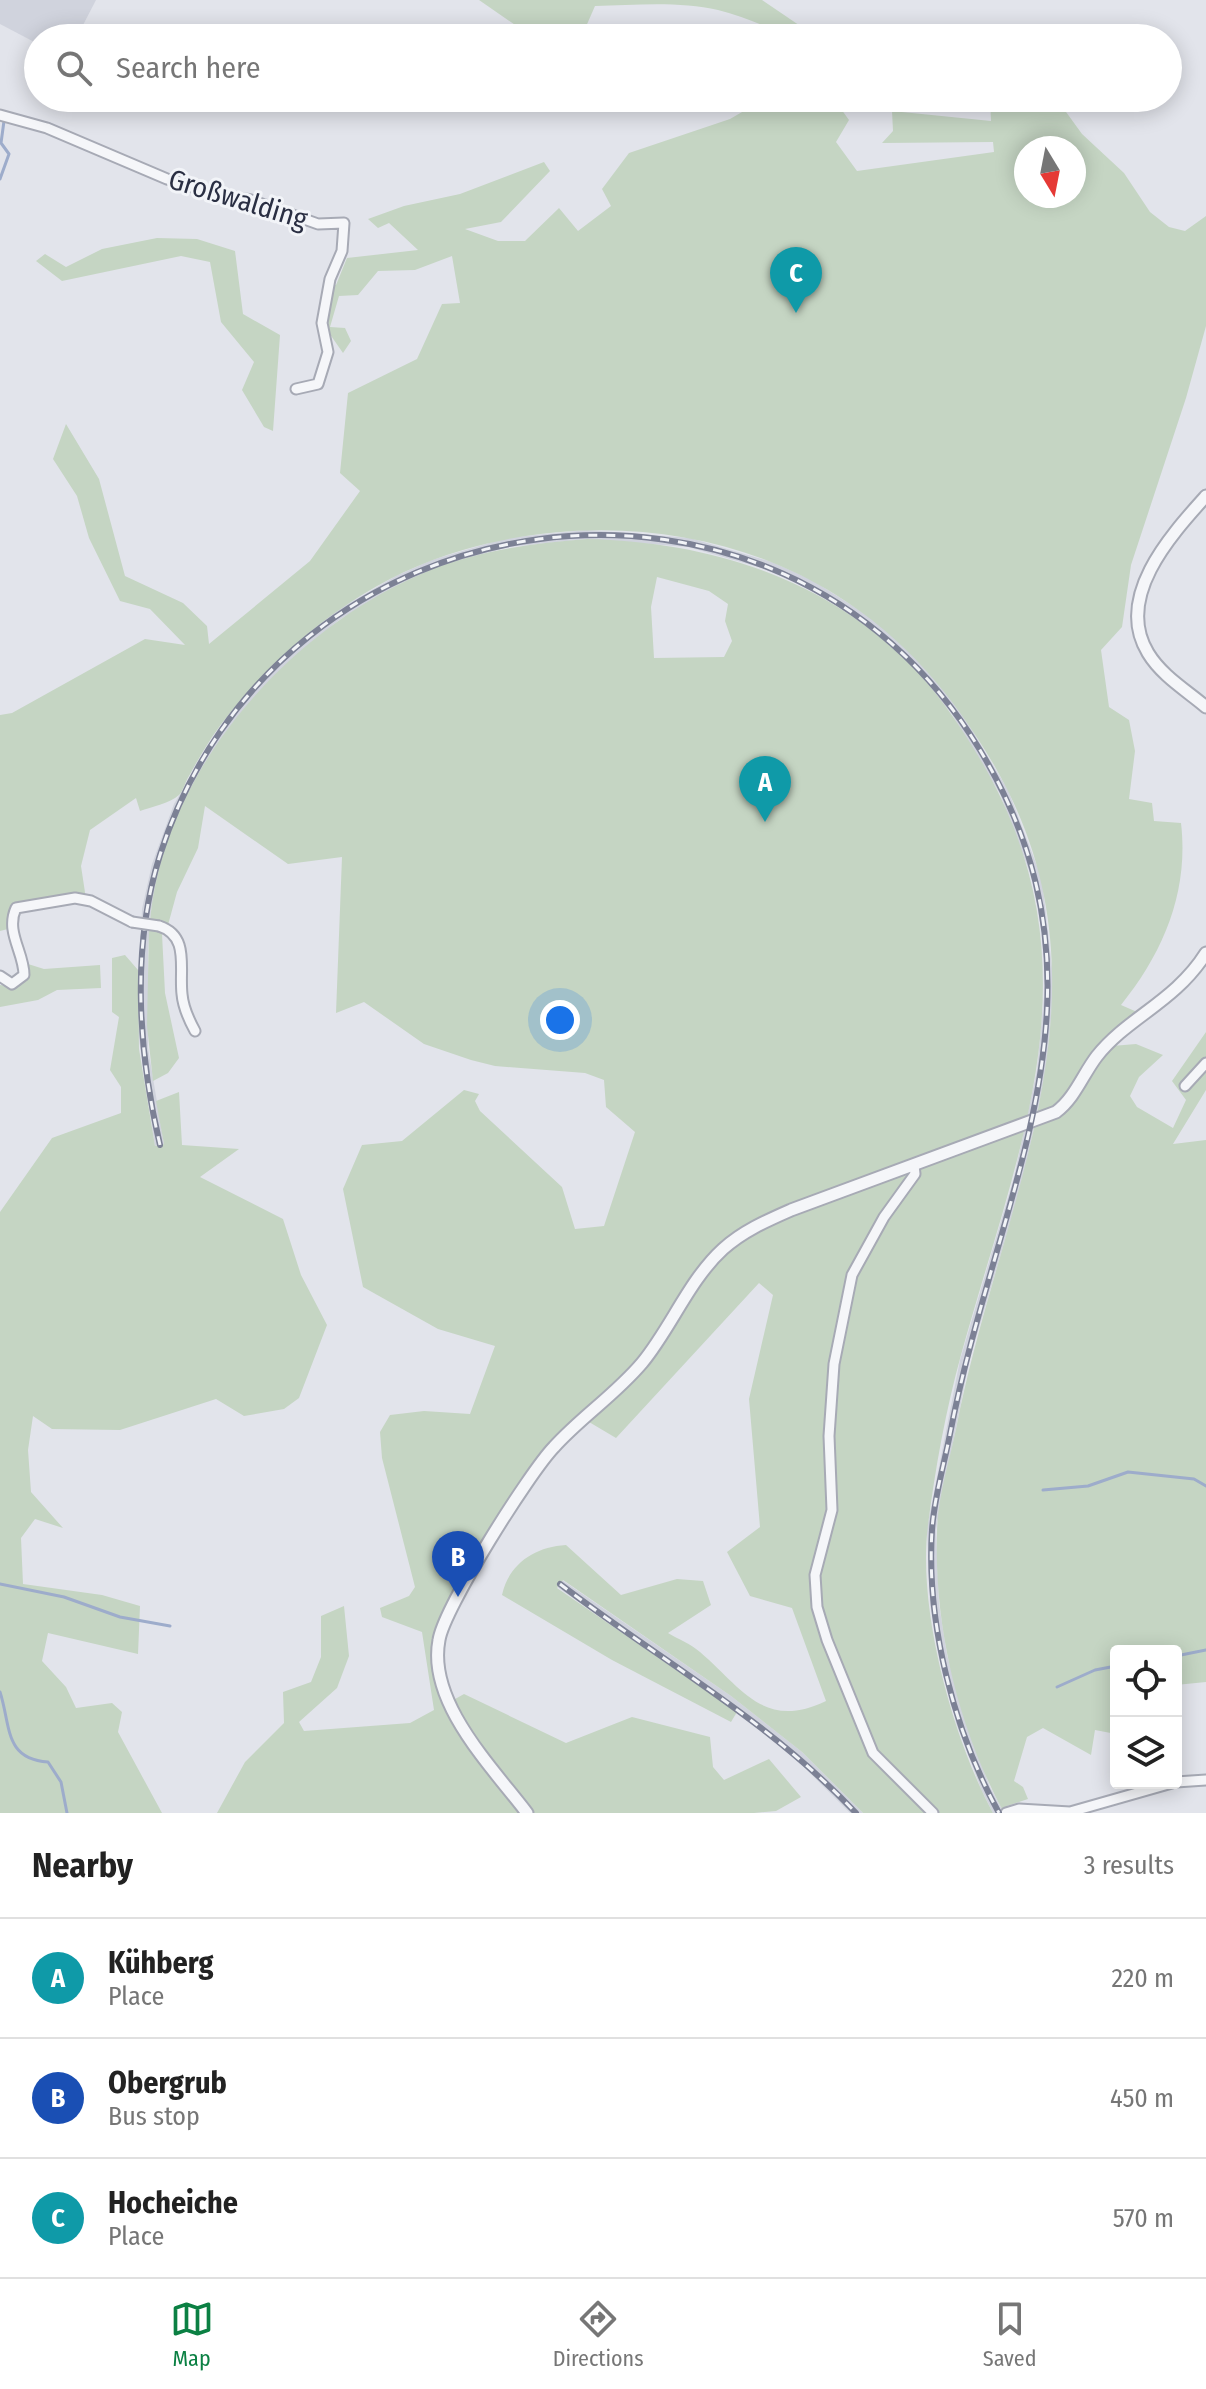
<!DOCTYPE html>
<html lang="en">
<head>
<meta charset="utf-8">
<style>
	:root { --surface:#fff; --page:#f6f6f6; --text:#222; --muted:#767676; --line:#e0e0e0; --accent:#0b8043 }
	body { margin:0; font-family:"Fira Sans Condensed",sans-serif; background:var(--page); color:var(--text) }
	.controls { position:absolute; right:24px; bottom:24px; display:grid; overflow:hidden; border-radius:8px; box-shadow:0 4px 20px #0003 }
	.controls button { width:72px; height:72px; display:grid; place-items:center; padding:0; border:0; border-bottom:2px solid var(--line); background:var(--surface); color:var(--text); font:40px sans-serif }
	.compass { position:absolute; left:1014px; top:136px; width:72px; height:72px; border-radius:50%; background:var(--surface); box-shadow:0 4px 20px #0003; rotate:170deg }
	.you { position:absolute; left:560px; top:1020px; width:28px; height:28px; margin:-20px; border:6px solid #fff; border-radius:50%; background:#1a73e8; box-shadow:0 0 0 12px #1a73e833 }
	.badge { display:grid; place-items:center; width:52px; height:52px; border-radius:50%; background:var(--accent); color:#fff; font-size:26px; font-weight:700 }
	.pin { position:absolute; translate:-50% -66px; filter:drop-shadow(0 2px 4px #0008) }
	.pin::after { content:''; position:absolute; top:42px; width:28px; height:24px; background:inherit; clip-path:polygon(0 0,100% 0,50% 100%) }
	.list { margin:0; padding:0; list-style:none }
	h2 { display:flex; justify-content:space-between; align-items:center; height:104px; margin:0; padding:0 32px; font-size:34px }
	h2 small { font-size:26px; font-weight:400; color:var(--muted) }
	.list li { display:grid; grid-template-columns:52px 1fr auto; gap:24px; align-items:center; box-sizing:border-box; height:120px; padding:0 32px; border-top:2px solid var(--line) }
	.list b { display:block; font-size:30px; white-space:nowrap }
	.list p { margin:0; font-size:26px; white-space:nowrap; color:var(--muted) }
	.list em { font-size:26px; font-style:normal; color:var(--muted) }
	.icon { flex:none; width:44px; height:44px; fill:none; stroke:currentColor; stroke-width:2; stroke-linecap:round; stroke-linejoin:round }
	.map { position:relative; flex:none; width:1206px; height:1813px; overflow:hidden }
	.search { position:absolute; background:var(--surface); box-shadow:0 4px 20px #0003; left:24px; right:24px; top:24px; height:88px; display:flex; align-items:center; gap:20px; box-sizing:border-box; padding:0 28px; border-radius:44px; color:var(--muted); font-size:30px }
	.sheet { height:464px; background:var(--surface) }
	nav { display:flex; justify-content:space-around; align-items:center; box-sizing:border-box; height:112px; border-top:2px solid var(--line); background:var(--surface); font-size:22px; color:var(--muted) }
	nav a { display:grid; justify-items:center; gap:4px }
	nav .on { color:var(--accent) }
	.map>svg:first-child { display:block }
	.built { fill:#d0d3dd }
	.green { fill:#c5d5c3; fill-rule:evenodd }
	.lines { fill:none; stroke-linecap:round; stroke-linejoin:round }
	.stream { stroke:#9daccb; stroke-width:3 }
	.minor-casing { stroke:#a7aab5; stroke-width:13 }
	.tertiary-casing { stroke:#a7aab5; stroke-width:15 }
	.minor { stroke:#f5f6f9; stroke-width:9 }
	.tertiary { stroke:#f5f6f9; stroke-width:11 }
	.rail-casing { stroke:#7c8195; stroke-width:6 }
	.rail { stroke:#f2f4f8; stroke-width:3; stroke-dasharray:9; stroke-linecap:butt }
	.minor-bridge-casing { stroke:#a7aab5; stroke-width:13; stroke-linecap:butt }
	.minor-bridge { stroke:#f5f6f9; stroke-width:9 }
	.labels { text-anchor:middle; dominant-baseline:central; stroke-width:6; stroke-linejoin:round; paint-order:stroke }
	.street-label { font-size:28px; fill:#2a2f43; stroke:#f2f4f8 }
</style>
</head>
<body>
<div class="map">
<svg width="1206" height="1813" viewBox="0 0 1206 1813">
	<rect width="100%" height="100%" fill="#e2e4eb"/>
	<!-- built -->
	<g class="built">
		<polygon points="0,0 96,0 82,27 62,29 63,38 38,38 38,44 0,24"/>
		<polygon points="587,530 690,538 772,562 812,580 878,622 910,651 959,708 1008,790 1042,879 1054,986 1046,1072 1023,1179 969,1362 936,1529 939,1604 947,1655 965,1720 990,1787 1004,1813 993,1813 982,1791 956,1723 930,1605 927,1528 960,1360 1014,1177 1037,1070 1045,986 1042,933 1033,881 1000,794 951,713 904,658 872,629 808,588 769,570 688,547 587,539 508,547 462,560 400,584 339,620 287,664 233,723 195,783 168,847 151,910 148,952 148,1048 164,1144 155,1146 137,1026 142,909 152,864 174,804 226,718 300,639 334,612 396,576 432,560 506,538"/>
		<polygon points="562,1580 731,1696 802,1752 863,1813 850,1813 796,1759 726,1704 557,1587"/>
	</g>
	<!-- green -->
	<g class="green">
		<path d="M479 0H762L818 38C783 38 752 18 718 10 680 1 634 5 595 6L581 38H534Z"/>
		<path d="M766 98H838L836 102 849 120 836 142 857 171 994 152 993 142 882 143 893 131 892 111 991 121 990 98H1046L1061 105 1082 134 1124 173 1150 212 1169 227 1185 231 1206 216V326L1186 398 1131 565 1122 627 1101 650 1109 707 1129 720 1135 751 1129 799 1152 803 1154 821 1181 823C1189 891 1164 952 1121 1005L1144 1015 1112 1046 1136 1044 1163 1055 1139 1077 1130 1096 1137 1107 1173 1128 1186 1100 1172 1081 1206 1032V1090L1173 1144 1206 1140V1682L1176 1685V1651H1116V1734L1095 1730 1091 1755 1043 1728 1027 1737 1014 1781 1023 1787 1028 1799 1007 1806 1011 1813H1004C959 1729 934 1629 937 1534 937 1500 949 1463 956 1429 1000 1201 1125 991 994 765 953 695 905 638 836 595 726 526 586 514 463 550 369 577 291 638 230 713 214 732 201 754 189 776 185 782 184 790 179 795 171 803 151 807 140 811L136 798 90 830 81 866 86 899C58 902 16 896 8 929L0 931V715L12 713 145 639 185 645 150 609 120 601 89 538 77 496 53 459 66 424 99 479 125 576 183 603 207 626 209 644 310 561 360 491 340 473 348 393 417 359 442 304 460 303 452 256 415 270 378 271 358 295 339 296 330 327 345 328 351 341 343 353 327 330 333 284 336 285 347 258 418 250 389 223 378 228 368 219 404 206 460 194 544 162 550 171 501 222 465 229 498 241H525L559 208 578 231 611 206 602 189 629 153 730 119ZM1026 148H1074V196H1026Z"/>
		<polygon points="157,238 197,239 235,251 243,314 280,335 273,431 264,427 242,390 254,362 221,322 210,262 181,256 62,281 36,261 45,254 66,267 102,249"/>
		<path d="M587 539C713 542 832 580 919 674 944 701 964 732 983 764 1101 969 1018 1148 961 1355 946 1409 935 1469 928 1525 917 1609 953 1739 993 1813H863L802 1752 731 1696 563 1580 557 1588 737 1712 731 1722 612 1660 502 1595C509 1564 534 1547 566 1545L621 1595 677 1579 703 1581 711 1605 668 1633C678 1639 691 1644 700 1652 742 1688 764 1731 826 1701L792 1608 750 1596 727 1552 760 1527 749 1399 773 1295 759 1283 616 1438 584 1419 537 1468 439 1638 448 1703 464 1694 566 1743 632 1717 710 1737 713 1767 724 1780 769 1759 801 1797 776 1811 754 1813H217L245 1762 284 1723 283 1692 311 1682 321 1657V1616L344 1606 349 1656 337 1688 299 1722 304 1731 410 1723 434 1710 422 1632 382 1617 380 1608 409 1596 415 1587 382 1458 380 1432 390 1415 424 1411 470 1414 495 1346 438 1329 363 1287 343 1189 362 1145 402 1141 464 1090 479 1094 475 1101 480 1111 562 1187 575 1229 604 1226 635 1132 606 1107 604 1080 585 1073 495 1066 471 1060 424 1044 364 1002 336 1013 342 857 288 864 205 806 198 848 177 892 168 925 150 922C164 766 293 625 433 569 483 550 535 543 587 539ZM657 577 709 591 728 604 725 621 732 641 724 657 654 658 651 607Z"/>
		<polygon points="149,926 157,927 162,934 165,993 179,1058 168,1073 153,1081 147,1026"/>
		<polygon points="125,955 138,970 139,1049 155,1146 164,1144 156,1101 179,1092 182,1145 239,1149 200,1177 283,1219 301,1275 327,1325 299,1398 284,1409 244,1416 216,1399 120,1430 52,1429 33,1416 28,1450 31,1492 63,1528 35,1519 21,1538 23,1584 102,1595 140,1606 138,1654 48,1633 42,1661 66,1687 76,1708 112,1703 122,1712 118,1732 162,1813 0,1813 0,1212 52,1138 121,1113 121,1087 110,1070 119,1017 112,1012 112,958"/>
		<polygon points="28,964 44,969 100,965 101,988 57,990 38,1000 0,1007 0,985 10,986 28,975"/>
	</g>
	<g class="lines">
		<!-- stream -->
		<g class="stream">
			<polyline points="0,179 9,154 1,143 4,121"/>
			<polyline points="1043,1490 1088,1486 1128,1472 1194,1479 1206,1486"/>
			<polyline points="0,1584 64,1597 120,1617 170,1626"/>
			<polyline points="1176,1656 1206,1650"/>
			<polyline points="1057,1687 1095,1670 1116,1666"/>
			<path d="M0 1692C11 1726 4 1759 48 1762L61 1782 67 1813"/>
		</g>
		<!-- minor casing -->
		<g class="minor-casing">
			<g id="minor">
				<polyline points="0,115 47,128 167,179 215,194 251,200 318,224 344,223 342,251 330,279 322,323 328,352 318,384 296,389"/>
				<path d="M159 926C190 936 179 968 182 994 183 1007 189 1020 195 1031"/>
				<path d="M0 976 12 984 24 975C24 952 5 932 16 908L75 898 91 901 132 922"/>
				<polyline points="1185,1086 1206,1063"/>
				<polyline points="914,1165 915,1174 884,1217 852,1275 834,1364 829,1436 832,1510 815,1575 817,1607 827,1640 873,1753 933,1813"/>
				<polyline points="1176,1782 1206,1780"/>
				<polyline points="1006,1813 1019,1809 1070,1812 1172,1783"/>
			</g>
		</g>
		<!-- tertiary casing -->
		<g class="tertiary-casing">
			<g id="tertiary">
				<path d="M1206 496C1171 535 1114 597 1148 653 1162 676 1186 690 1206 707"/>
				<path d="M527 1813C492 1767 427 1702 439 1640 444 1608 529 1473 554 1447 581 1417 615 1395 642 1363 671 1328 689 1280 723 1249 743 1231 766 1221 791 1210L1056 1112C1075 1098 1083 1074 1097 1056 1128 1017 1175 1002 1206 953"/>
			</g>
		</g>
		<!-- minor -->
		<use href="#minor" class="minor"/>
		<!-- tertiary -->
		<use href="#tertiary" class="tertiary"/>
		<!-- rail casing -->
		<g class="rail-casing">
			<g id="rail">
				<path d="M160 1145C138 1051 131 947 160 855 277 487 778 416 980 750 1126 992 997 1189 950 1434 944 1465 934 1498 932 1530 926 1624 954 1731 999 1813"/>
				<path d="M560 1584C662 1662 766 1718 856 1813"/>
			</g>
		</g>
		<!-- rail -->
		<use href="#rail" class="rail"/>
		<!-- minor-bridge casing -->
		<g class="minor-bridge-casing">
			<polyline id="minor-bridge" points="132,922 159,926"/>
		</g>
		<!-- minor-bridge -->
		<use href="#minor-bridge" class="minor-bridge"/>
	</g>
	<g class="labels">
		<!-- street labels -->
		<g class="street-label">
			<text transform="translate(238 199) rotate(17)">Großwalding</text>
		</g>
	</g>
</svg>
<div class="controls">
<button><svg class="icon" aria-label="locate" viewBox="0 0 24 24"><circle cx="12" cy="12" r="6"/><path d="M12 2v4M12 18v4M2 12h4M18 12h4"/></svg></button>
<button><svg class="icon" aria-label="layers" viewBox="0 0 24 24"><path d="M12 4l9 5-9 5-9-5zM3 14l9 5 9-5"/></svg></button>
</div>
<svg class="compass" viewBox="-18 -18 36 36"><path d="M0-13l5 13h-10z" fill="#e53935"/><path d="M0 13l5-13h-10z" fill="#767676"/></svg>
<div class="you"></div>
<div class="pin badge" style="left:765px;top:822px;background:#0f9aa8">A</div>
<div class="pin badge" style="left:458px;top:1597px;background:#1a4fb4">B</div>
<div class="pin badge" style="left:796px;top:313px;background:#0f9aa8">C</div>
<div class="search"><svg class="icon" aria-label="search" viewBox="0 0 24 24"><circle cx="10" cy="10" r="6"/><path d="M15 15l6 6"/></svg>Search here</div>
</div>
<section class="sheet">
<h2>Nearby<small>3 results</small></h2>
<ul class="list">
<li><span class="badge" style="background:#0f9aa8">A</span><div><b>Kühberg</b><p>Place</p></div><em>220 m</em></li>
<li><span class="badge" style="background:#1a4fb4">B</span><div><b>Obergrub</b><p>Bus stop</p></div><em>450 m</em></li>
<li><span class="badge" style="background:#0f9aa8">C</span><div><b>Hocheiche</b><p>Place</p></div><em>570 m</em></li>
</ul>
</section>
<nav>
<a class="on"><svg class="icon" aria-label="map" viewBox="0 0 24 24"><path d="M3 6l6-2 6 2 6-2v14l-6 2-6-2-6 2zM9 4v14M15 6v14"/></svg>Map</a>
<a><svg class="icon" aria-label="directions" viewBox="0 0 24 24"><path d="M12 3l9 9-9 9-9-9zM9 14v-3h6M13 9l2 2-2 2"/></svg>Directions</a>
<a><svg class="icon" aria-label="saved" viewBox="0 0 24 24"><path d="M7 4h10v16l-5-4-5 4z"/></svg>Saved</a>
</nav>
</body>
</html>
